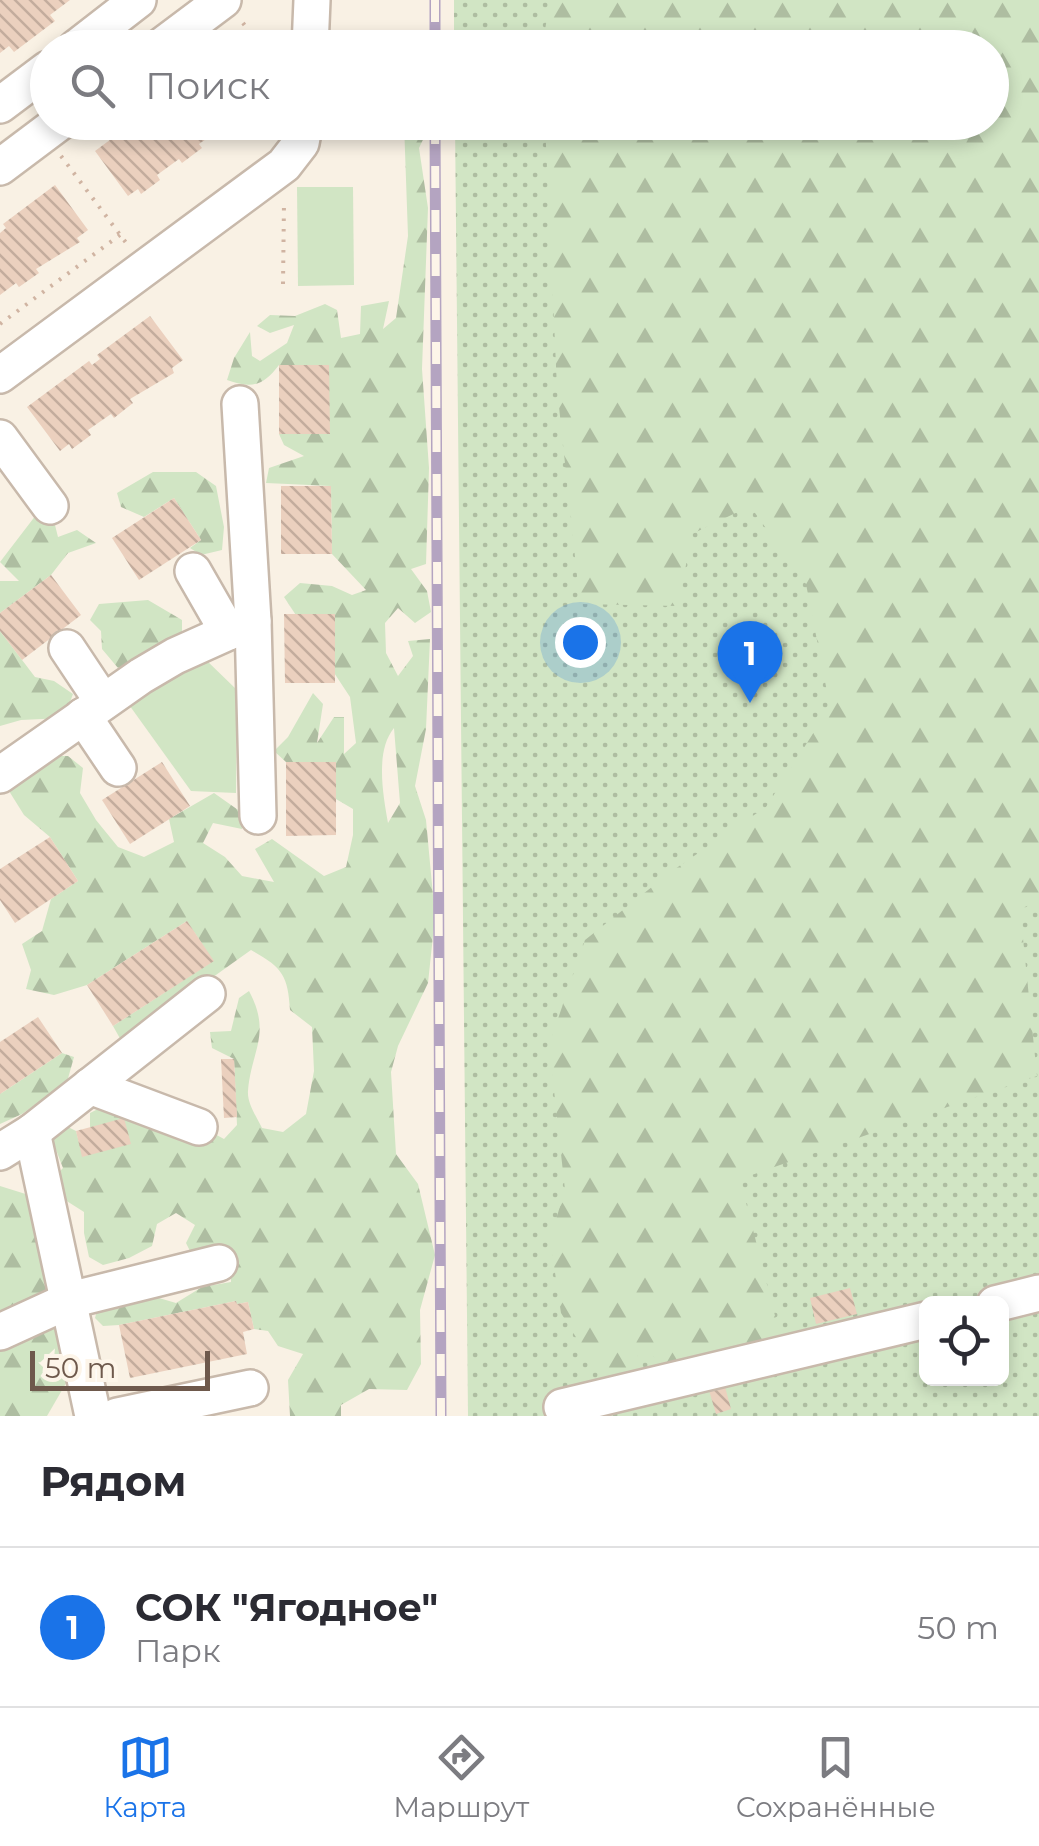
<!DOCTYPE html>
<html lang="ru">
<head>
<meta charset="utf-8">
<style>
	:root { --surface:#fff; --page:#f2f2f3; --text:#2b2b33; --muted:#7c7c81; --line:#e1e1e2; --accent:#1a73e8 }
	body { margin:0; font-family:Montserrat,sans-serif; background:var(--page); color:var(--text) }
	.controls { position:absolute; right:30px; bottom:30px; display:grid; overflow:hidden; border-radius:15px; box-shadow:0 5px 15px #0003 }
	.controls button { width:90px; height:90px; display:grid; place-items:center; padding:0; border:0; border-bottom:2px solid var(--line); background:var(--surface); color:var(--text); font:50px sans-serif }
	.scale { position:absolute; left:30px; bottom:25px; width:180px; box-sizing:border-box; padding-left:10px; border:5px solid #6e594c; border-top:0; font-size:28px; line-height:35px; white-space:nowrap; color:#6e594c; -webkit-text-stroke:8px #fdf5e9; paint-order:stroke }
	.you { position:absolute; left:580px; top:642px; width:35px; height:35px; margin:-25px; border:8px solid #fff; border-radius:50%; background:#1a73e8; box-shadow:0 0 0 15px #1a73e833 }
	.badge { display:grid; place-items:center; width:65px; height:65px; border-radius:50%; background:var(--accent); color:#fff; font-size:32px; font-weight:700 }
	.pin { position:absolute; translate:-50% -82px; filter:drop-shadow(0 2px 5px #0008) }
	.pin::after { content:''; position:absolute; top:52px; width:35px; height:30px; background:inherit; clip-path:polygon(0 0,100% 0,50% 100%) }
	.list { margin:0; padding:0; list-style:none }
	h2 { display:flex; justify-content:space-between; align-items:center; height:130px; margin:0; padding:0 40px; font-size:42px }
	h2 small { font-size:32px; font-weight:400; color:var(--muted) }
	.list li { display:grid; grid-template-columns:65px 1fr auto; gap:30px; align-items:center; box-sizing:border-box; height:160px; padding:0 40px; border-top:2px solid var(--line) }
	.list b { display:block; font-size:38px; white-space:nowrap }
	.list p { margin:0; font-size:32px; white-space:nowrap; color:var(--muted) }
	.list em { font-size:32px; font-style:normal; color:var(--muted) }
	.icon { flex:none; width:55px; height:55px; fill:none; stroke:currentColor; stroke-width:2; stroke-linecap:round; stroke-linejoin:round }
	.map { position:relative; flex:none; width:1039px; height:1416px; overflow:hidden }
	.search { position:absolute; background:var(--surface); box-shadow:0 5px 15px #0003; left:30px; right:30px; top:30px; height:110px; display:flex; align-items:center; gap:25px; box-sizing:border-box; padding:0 35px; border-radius:55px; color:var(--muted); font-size:38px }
	.sheet { height:290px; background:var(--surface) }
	nav { display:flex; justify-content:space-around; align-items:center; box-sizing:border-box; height:140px; border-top:2px solid var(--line); background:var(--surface); font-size:28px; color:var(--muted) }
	nav a { display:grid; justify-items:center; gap:5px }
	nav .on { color:var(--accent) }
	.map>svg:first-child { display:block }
	.grass { fill:url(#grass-dots); fill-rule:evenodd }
	.forest { fill:url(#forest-firs); fill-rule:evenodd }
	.park { fill:#d1e5c4 }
	.building { fill:url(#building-back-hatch) }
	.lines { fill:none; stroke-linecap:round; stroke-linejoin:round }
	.minor-casing { stroke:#c8b9ab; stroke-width:40 }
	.path { stroke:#d0b4a2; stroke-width:4; stroke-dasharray:2.5 8; stroke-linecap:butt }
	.minor { stroke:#fff; stroke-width:35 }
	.rail-casing { stroke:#b4a4c1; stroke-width:11 }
	.rail { stroke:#fdf5e9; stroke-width:8; stroke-dasharray:22; stroke-linecap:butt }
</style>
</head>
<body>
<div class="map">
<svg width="1039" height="1416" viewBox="0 0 1039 1416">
	<defs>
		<pattern id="grass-dots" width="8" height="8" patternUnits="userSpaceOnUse" patternTransform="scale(2.5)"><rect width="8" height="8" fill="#d1e5c4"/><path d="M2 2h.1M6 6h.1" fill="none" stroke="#aebda1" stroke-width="1.8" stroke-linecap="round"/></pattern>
		<pattern id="forest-firs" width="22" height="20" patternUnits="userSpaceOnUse" patternTransform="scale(2.5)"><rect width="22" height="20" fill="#d1e5c4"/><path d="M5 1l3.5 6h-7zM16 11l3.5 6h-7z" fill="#aebda1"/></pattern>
		<pattern id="building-back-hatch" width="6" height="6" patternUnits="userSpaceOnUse" patternTransform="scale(2.5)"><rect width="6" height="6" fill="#ebd0be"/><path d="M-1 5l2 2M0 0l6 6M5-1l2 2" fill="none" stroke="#c3ac9d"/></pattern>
	</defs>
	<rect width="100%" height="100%" fill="#f9f1e4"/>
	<!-- grass -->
	<path class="grass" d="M454 0H1039V1416H468L455 123 992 122V48L454 47ZM926 1304H1002V1378H926Z"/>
	<!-- forest -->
	<g class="forest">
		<polygon points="550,0 1039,0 1039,901 1020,909 1037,1076 740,1179 782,1343 672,1372 640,1346 632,1381 600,1376 561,1313 550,1239 565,1190 549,1045 585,940 672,871 766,807 830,707 806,584 750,506 692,534 678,606 580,604 557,388 545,123 992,122 992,48 542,48"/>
		<path d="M404 123H431L419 148 428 208 422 369 429 468 426 564 411 569 427 591 431 612 415 623 398 608 385 623 386 653 398 676 413 656 408 641 430 639 426 729 415 786 426 820 435 917 428 983 398 1046 391 1072 396 1154 418 1184 435 1255 420 1310 421 1364 407 1390 369 1389 341 1405V1416H290L288 1380 303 1354 278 1346 268 1331 254 1329 248 1302 237 1304 236 1301 119 1325 103 1326 95 1318 99 1303 142 1293 176 1303 202 1287 231 1282V1267L193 1257 186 1243 195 1225 176 1213 157 1224 152 1246 129 1258 103 1265 89 1257 84 1233V1212L62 1198 52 1179 63 1168 51 1137 58 1122 76 1131 83 1157 90 1129V1113L110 1103 189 1120 224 1139 237 1125 234 1059 212 1048 210 1032 231 1031 239 998 249 991C272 1034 251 1051 248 1091 247 1103 257 1118 262 1128L283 1132 306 1114 314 1071 312 1027 290 1010C288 975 282 967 251 950L122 1042 113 1026 213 961 187 921 87 985 54 995 26 989 31 970 22 944 42 931 51 899 78 881 50 837 24 815 9 791C23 762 38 756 68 756L83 768 80 793 96 820 118 847 144 857 174 842 169 819 214 793 241 812 242 829 213 823 203 843 225 857 242 876 274 882 255 849 272 839 324 876 346 867 353 835V809L336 799V762H286L274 751 288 737 313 693 323 704 317 743 334 717H344V754L356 743 350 697 284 597 300 583 332 586 352 595 366 590 332 554 331 486 266 483 269 468 304 456 284 445 279 434 329 433V365H279C263 386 252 389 227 380L234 358 250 332 252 356 260 361 287 343 294 325 270 333 257 326 270 315 295 316 325 304 337 310 341 338 360 334 361 306 389 301 383 329 396 318 408 236ZM394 728 400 803 388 823C383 795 375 751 394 728Z"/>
		<polygon points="153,472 196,472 216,486 224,527 222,550 201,555 190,548 201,540 174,498 144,517 121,507 117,493"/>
		<polygon points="36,515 55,525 58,537 77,530 96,543 68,553 51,575 0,613 0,581 19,581 0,562"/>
		<polygon points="148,600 182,620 182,634 152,659 118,668 102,649 101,631 90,620 99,604"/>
		<polygon points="0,631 35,677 54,681 73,694 64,718 21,720 0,726"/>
		<polygon points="62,1053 74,1057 67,1082 22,1114 0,1124 0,1094"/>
		<polygon points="0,1186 32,1196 55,1304 0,1317"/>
		<polygon points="61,1312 76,1366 47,1416 0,1416 0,1340"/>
	</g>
	<!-- park -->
	<g class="park">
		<polygon points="297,187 353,187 354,285 298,286"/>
		<polygon points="205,659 237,690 236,793 191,791 127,702"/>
	</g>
	<!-- building -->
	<g class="building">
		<polygon points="0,0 70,0 50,15 55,21 14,52 9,46 0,53"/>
		<polygon points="134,122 236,122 223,132 220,129 199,144 202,148 182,163 179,159 157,175 160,180 141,194 138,189 128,196 95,151"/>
		<polygon points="55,185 88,230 77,238 80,242 36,269 39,273 19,287 16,283 0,295 0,233 6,228 3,224"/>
		<polygon points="150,316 183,360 172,368 174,373 130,399 133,403 114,418 111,414 88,430 91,435 72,449 69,444 60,451 27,407 89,361 92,365 100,359 97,355"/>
		<polygon points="279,365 329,365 330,434 279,434"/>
		<polygon points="281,486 331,486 332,554 281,554"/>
		<polygon points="174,498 201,540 139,580 112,538"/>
		<polygon points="51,575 81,615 22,660 0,631 0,613"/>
		<polygon points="284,614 335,614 335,683 285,683"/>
		<polygon points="162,762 190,806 130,844 102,800"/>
		<polygon points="286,762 336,762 336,835 286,836"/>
		<polygon points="50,837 78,881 15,923 0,900 0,869"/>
		<polygon points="187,921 214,961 113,1026 87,985"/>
		<polygon points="38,1017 62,1053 0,1094 0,1042"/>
		<polygon points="221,1059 234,1059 237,1117 224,1118"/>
		<polygon points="124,1118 131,1144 82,1157 76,1131"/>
		<polygon points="850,1288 857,1314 816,1324 810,1298"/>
		<polygon points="236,1301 237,1304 248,1302 254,1329 243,1332 247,1354 130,1378 119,1325"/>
		<polygon points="724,1383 731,1409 716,1414 708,1387"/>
	</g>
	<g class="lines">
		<!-- minor casing -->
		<g class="minor-casing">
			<g id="minor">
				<polyline points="76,48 138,0"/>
				<polyline points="159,48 223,0"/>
				<polyline points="310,48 312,0"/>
				<polyline points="0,105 48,69"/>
				<polyline points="0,167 60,122"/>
				<polyline points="0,375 284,165 301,143 305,122"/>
				<polyline points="240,404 253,621 258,816"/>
				<polyline points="0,438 50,506"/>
				<polyline points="193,571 228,632"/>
				<polyline points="67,648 103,702"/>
				<polyline points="83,716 118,768"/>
				<polyline points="0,775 141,676 175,656 253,621"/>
				<polyline points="90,1086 199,1127"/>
				<polyline points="32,1132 93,1416"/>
				<polyline points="0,1152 32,1132 207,994"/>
				<polyline points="995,1304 1039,1293"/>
				<polyline points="0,1332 70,1300 219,1263"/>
				<polyline points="562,1407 926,1320"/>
				<polyline points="117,1416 250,1388"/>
			</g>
		</g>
		<!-- path -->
		<g class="path">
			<polyline points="243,23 261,48"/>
			<polyline points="89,133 103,122"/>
			<polyline points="61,156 127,244"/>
			<polyline points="283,284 284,202"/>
			<polyline points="0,324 120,235"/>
		</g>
		<!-- minor -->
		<use href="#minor" class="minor"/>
		<!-- rail casing -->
		<g class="rail-casing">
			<g id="rail">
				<polyline points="435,0 435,48"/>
				<polyline points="435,122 441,1416"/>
			</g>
		</g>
		<!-- rail -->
		<use href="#rail" class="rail"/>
	</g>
</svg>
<div class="controls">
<button><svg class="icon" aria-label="locate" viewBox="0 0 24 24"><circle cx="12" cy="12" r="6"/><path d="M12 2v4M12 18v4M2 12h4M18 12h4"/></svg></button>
</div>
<div class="scale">50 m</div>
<div class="you"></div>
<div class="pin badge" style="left:750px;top:703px">1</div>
<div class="search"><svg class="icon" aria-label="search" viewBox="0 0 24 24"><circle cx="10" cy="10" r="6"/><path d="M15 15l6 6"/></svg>Поиск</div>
</div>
<section class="sheet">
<h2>Рядом<small></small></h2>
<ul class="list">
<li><span class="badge">1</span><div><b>СОК &quot;Ягодное&quot;</b><p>Парк</p></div><em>50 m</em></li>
</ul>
</section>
<nav>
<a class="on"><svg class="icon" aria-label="map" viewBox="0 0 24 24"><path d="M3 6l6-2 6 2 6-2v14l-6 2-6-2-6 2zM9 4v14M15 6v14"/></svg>Карта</a>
<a><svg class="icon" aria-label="directions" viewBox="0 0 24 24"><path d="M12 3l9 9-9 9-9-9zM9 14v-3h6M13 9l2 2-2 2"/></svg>Маршрут</a>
<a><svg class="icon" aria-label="saved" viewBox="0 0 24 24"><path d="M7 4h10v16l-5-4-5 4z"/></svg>Сохранённые</a>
</nav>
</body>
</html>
